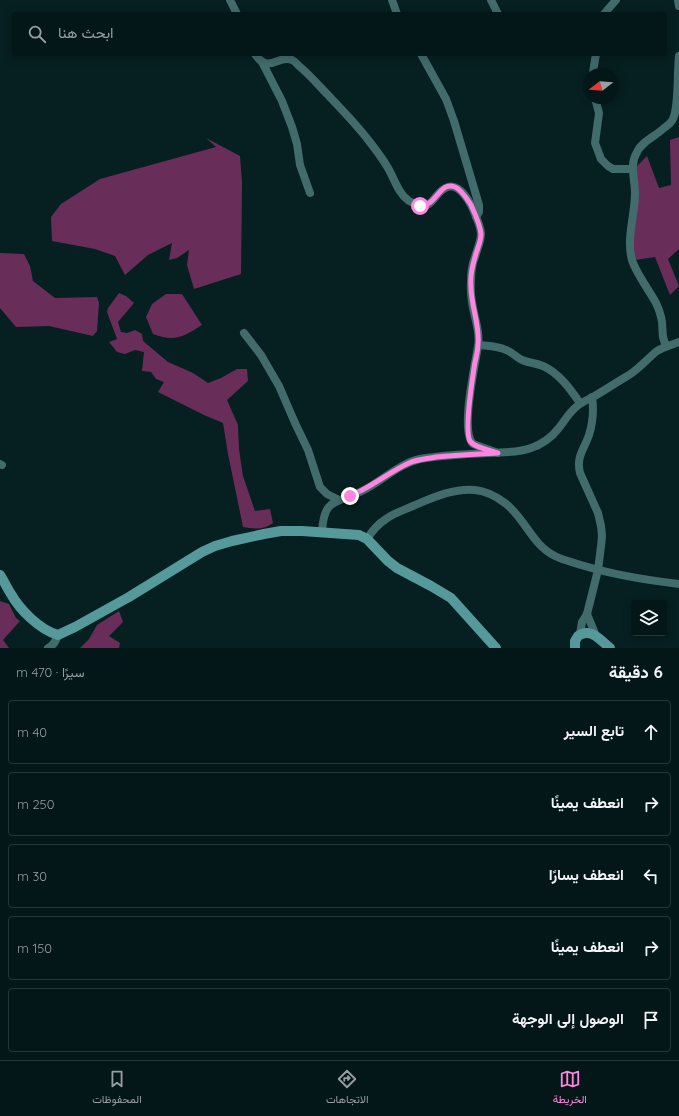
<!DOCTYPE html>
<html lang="ar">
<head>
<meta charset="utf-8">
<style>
	:root { --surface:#041718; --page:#0d2021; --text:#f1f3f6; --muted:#979fa2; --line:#253637; --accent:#ff85df }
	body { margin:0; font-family:Quicksand,Vazirmatn,sans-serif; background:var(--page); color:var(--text); direction:rtl }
	.controls { position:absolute; right:12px; bottom:12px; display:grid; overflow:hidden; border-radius:4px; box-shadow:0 2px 10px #0003 }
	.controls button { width:36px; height:36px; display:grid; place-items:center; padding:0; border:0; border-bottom:1px solid var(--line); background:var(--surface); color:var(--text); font:20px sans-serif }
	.compass { position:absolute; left:583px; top:68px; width:36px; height:36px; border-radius:50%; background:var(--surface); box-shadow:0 2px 10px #0003; rotate:253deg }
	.stop { position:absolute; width:12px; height:12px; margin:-9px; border:3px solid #ff85df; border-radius:50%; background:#fff }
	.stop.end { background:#ff85df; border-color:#fff; box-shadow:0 1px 4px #0008 }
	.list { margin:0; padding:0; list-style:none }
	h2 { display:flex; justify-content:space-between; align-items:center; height:52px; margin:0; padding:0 16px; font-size:17px }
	h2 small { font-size:13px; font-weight:400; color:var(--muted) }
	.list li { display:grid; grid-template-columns:26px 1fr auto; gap:12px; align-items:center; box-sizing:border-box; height:64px; margin:0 8px 8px; padding:0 8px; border:1px solid var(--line); border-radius:4px }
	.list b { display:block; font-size:15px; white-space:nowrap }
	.list em { font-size:13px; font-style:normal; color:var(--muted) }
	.icon { flex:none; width:22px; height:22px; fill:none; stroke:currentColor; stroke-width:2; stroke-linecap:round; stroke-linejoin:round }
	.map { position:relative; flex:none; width:679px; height:648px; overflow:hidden; direction:ltr }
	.search { position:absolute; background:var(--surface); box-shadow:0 2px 10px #0003; left:12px; right:12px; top:12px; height:44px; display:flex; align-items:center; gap:10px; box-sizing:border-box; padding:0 14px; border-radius:4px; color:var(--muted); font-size:15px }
	.sheet { height:412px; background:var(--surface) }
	nav { display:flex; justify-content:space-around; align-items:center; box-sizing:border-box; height:56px; border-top:1px solid var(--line); background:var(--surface); font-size:11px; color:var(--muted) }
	nav a { display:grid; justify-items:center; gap:2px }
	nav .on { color:var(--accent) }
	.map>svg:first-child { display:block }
	.forest { fill:#682e59 }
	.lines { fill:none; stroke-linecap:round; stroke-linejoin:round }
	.street { stroke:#426b6c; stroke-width:8 }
	.secondary { stroke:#56999b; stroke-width:10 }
	.route { stroke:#ff85df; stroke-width:5 }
</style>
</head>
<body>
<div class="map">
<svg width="679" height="648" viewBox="0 0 679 648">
	<rect width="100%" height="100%" fill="#061f20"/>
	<!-- forest -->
	<g class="forest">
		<polygon points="679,137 679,249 668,259 679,286 670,295 655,257 635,260 632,254 636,167 647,156 659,188 671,185 670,140"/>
		<polygon points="206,138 240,156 242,182 241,274 194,289 187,265 189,250 177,258 169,260 172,243 148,255 125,275 115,256 95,249 52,241 51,217 61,204 100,179 216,147"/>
		<polygon points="0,253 24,254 30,266 33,281 55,298 97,297 99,303 97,331 93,336 49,326 16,327 0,308"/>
		<path d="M119 293 126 296 134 303 118 322 121 332 127 333 135 330 142 334 143 341 168 362 193 373 208 383 221 378 237 369H247L248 381 227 400 238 425 239 449 243 476 255 511 270 509 273 523C264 530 254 529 243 527L228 454 223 423 204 415 158 392 164 382 156 379 151 372 142 371 144 352 135 350 125 354 117 352 109 342 117 339 107 312 108 308Z"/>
		<path d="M166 294H182L202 325C183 337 175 342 153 334L146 317 152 304Z"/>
		<polygon points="0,601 9,604 16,618 20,621 3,640 9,648 0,648"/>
		<polygon points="119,611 123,622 109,636 120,643 119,648 80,648 89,639 97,625"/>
	</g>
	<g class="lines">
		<!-- street -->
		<g class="street">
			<polyline points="230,0 237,14"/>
			<polyline points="392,0 397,14"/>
			<polyline points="491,0 498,14"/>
			<polyline points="678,0 679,6"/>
			<polyline points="604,14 616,0"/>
			<path d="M255 54C269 75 278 54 292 60 295 61 297 64 299 66 310 75 319 86 329 96 343 111 357 125 369 141 376 150 383 159 388 168 395 180 398 193 409 201 415 204 423 208 429 204 433 201 436 196 439 193 453 178 464 192 471 205 475 214 480 224 481 233 481 242 477 249 475 257 472 264 471 273 471 281 470 293 472 305 475 317 477 326 480 336 478 346 475 366 460 431 473 444L498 453"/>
			<polyline points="421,54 446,99 454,121 479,205 479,212 476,217"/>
			<polyline points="262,62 282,101 292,127 297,144 300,165 310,193"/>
			<polyline points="593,74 594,66 596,54"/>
			<polyline points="595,98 599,113 595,143 601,159 608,166 613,169 632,169"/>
			<polyline points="244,333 261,355 279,386 295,423 308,450 320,487 327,494 339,500"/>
			<path d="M479 345C487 346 498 346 506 350 512 352 516 357 522 360 529 363 536 363 543 366 559 373 571 390 580 403"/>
			<path d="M667 346C660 338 664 327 661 317 660 312 658 307 656 303 649 290 636 273 632 260 626 239 635 215 635 193 635 178 629 166 637 152 642 141 656 136 664 128 667 126 671 123 673 119 679 106 677 73 679 56"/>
			<polyline points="0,464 2,465"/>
			<path d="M322 532C324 497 336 504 362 491 381 482 398 464 420 459 443 455 466 454 489 453 503 452 518 453 531 448 541 445 552 437 558 429 564 422 568 414 575 408 580 403 587 400 593 397 605 390 617 382 629 375 640 368 647 359 657 351 664 347 672 345 679 342"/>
			<path d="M367 539C372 531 378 524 386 519 394 513 404 510 413 506 432 498 453 488 475 490 485 491 497 497 505 503 525 518 532 545 555 556 563 560 572 562 581 565 614 575 645 580 679 584"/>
			<polyline points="587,614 596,636"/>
			<path d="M580 634 582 622 587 614 598 570 601 546 602 536 601 526 598 513 580 473C576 456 584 450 589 435 593 422 594 410 592 397"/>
			<path d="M48 648C54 645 56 641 58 635"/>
		</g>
		<!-- secondary -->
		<g class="secondary">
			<path d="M0 575C4 581 7 588 11 594 20 610 40 630 58 635L75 627 129 597 202 552 215 546 232 541 264 534 281 531H302L359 535 367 539 388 561 397 568 431 586 451 598 496 648"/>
			<path d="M575 648V641L578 636C591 627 600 640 610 648"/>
		</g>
	</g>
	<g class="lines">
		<!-- route -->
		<path class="route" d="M350 496C372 487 389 472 409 463 418 459 427 459 436 457 457 455 477 454 498 453 490 450 475 448 470 441 464 430 472 382 474 368 475 360 478 352 478 344 480 325 471 306 471 287 470 277 472 267 475 257 477 249 481 242 481 234 480 224 475 214 471 205 467 199 462 190 455 187 439 181 437 206 420 206"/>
	</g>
</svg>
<div class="controls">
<button><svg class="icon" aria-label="layers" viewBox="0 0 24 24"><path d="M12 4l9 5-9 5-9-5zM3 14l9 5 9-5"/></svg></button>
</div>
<svg class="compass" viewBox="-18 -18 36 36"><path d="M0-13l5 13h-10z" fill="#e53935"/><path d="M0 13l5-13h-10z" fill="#979fa2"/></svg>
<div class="stop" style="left:420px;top:206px"></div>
<div class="stop end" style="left:350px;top:496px"></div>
<div class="search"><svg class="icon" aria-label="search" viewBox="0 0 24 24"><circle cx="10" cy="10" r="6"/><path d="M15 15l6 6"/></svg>ابحث هنا</div>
</div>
<section class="sheet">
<h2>6 دقيقة<small>سيرًا · 470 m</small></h2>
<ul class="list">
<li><svg class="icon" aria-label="ahead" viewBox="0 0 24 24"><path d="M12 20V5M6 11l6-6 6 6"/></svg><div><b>تابع السير</b></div><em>40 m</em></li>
<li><svg class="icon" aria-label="right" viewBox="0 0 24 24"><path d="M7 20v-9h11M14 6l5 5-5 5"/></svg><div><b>انعطف يمينًا</b></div><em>250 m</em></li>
<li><svg class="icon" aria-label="left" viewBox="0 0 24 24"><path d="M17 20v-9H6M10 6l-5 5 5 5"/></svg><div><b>انعطف يسارًا</b></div><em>30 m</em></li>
<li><svg class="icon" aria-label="right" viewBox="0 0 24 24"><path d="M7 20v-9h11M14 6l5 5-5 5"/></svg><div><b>انعطف يمينًا</b></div><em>150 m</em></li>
<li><svg class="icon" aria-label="arrive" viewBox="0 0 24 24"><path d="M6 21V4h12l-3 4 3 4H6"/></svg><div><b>الوصول إلى الوجهة</b></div></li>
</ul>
</section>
<nav>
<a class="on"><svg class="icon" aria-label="map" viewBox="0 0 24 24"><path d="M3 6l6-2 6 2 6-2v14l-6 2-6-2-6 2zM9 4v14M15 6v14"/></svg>الخريطة</a>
<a><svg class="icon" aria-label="directions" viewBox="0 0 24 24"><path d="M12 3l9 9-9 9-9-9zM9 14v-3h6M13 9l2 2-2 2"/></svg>الاتجاهات</a>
<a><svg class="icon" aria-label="saved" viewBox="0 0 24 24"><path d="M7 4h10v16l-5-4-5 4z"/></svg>المحفوظات</a>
</nav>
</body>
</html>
